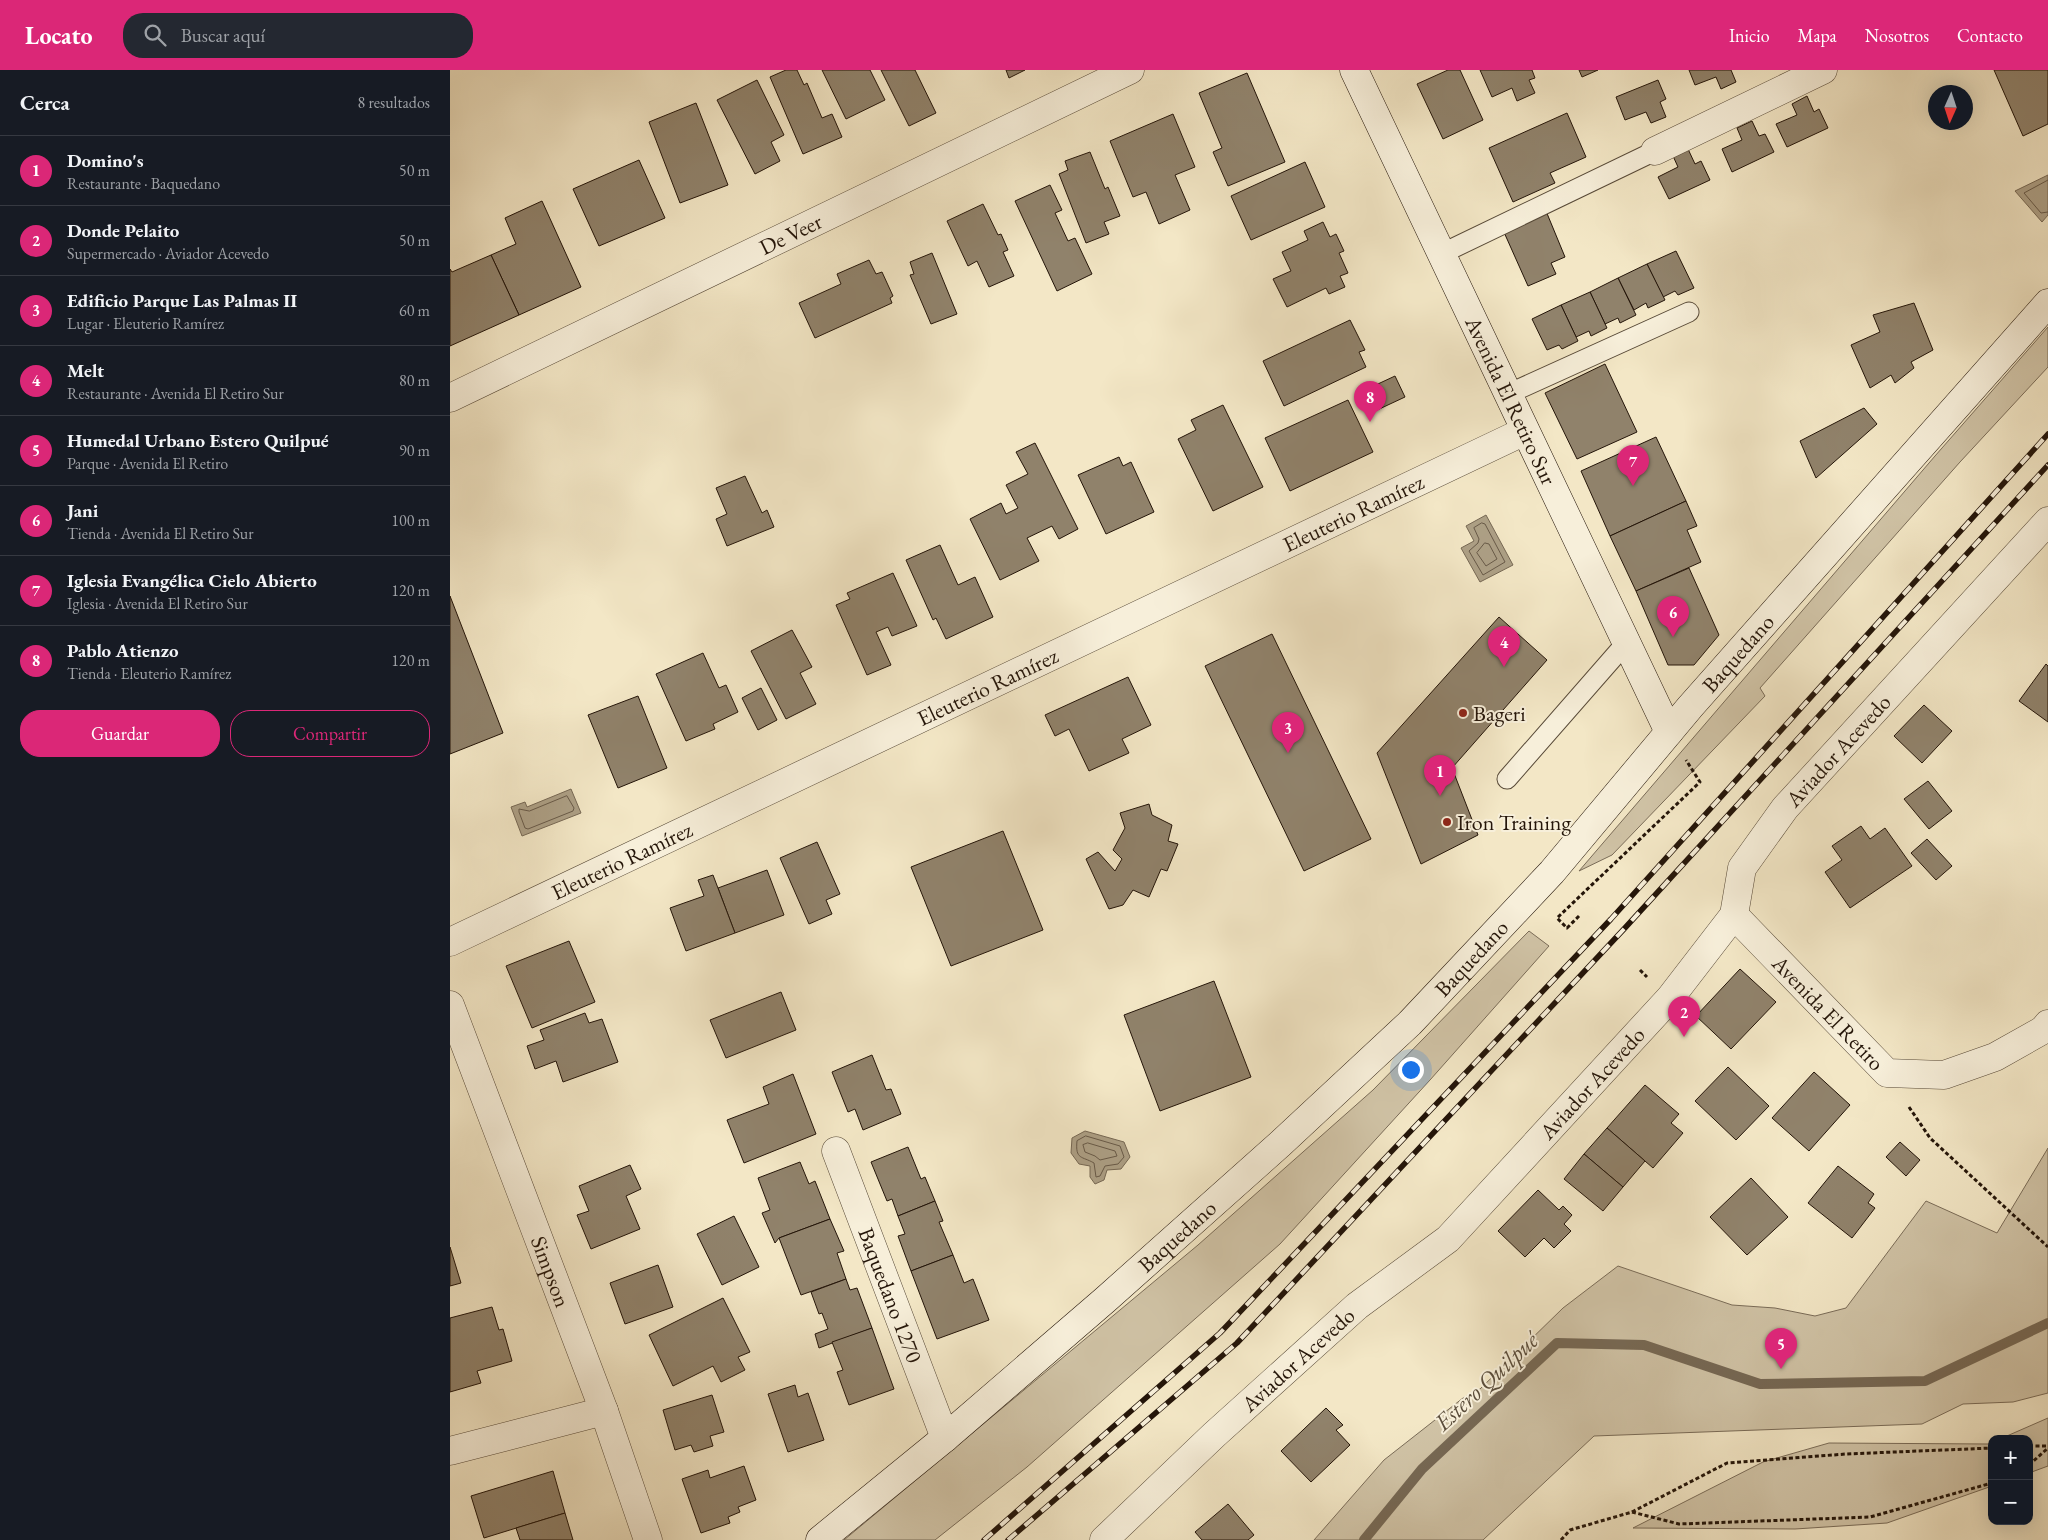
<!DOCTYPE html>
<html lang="es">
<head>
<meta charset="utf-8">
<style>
	:root { --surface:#171b24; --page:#242831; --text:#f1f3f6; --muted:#9ea1a6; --line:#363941; --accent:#db2777 }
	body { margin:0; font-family:"EB Garamond",serif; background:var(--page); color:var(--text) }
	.controls { position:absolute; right:15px; bottom:15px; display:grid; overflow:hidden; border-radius:10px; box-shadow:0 5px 20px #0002 }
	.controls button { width:45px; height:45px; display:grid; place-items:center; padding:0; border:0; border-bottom:1px solid var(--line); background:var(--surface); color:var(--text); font:25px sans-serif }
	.compass { position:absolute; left:1478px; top:15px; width:45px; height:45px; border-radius:50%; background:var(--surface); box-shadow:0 5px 20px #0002; rotate:183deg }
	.you { position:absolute; left:960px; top:999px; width:18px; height:18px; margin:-12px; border:4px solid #fff; border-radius:50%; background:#1a73e8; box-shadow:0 0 0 8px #1a73e833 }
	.badge { display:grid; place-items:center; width:32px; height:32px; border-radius:50%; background:var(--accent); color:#fff; font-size:16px; font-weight:700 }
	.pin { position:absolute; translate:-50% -41px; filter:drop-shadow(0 1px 2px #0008) }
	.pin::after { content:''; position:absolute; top:26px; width:18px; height:15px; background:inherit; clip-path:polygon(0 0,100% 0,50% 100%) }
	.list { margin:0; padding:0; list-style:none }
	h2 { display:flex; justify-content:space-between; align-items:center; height:65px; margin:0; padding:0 20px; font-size:21px }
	h2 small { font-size:16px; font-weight:400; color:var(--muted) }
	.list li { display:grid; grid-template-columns:32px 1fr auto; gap:15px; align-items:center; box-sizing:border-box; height:70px; padding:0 20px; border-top:1px solid var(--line) }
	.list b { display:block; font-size:19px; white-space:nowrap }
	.list p { margin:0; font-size:16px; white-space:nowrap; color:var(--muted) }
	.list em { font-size:16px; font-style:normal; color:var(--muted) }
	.actions { display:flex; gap:10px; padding:15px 20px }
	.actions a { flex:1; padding:11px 0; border:1px solid var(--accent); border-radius:20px; text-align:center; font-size:18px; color:var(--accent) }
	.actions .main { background:var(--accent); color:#fff }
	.icon { flex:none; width:28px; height:28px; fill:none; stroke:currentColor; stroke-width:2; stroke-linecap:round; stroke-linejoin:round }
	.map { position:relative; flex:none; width:1598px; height:1470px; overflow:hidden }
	header { display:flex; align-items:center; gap:30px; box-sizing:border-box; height:70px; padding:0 25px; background:var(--accent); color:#fff }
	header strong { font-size:24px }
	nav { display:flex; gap:28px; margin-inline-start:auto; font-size:18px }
	.search { width:350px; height:45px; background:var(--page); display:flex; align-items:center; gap:12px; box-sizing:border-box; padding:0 18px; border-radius:20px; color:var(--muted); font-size:19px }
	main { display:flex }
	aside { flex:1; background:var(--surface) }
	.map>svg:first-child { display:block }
	.green { fill:#d0c3a6; stroke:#7a6c58 }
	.water { fill:#ada086; stroke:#766854 }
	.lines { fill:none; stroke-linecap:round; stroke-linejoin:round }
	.shore { stroke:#685a48; stroke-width:1 }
	.stream { stroke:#766854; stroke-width:10 }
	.building { fill:#90826b; stroke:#241509 }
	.lane-casing { stroke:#584a38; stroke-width:21 }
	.street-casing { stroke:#584a38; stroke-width:29 }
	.secondary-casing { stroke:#241509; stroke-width:29 }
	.path { stroke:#241509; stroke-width:3; stroke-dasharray:4 2.5; stroke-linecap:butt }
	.lane { stroke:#f7efda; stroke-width:19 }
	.street { stroke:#f7efda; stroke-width:28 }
	.secondary { stroke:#f7efda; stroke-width:28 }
	.rail-casing { stroke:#241509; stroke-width:5.5 }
	.rail { stroke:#f7efda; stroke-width:4; stroke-dasharray:11; stroke-linecap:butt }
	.poi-dot { fill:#8f2418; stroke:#f7efda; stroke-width:2 }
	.labels { text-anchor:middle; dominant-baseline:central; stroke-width:4; stroke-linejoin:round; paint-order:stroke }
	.street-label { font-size:22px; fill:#241509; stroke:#f7efda }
	.poi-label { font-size:22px; fill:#241509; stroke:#f7efda; text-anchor:start }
	.water-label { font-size:24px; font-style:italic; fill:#5b4d3b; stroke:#f7efda }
</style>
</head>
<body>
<header>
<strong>Locato</strong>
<div class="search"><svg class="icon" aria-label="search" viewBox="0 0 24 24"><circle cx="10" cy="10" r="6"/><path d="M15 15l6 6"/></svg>Buscar aquí</div>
<nav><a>Inicio</a><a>Mapa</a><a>Nosotros</a><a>Contacto</a></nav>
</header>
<main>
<aside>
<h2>Cerca<small>8 resultados</small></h2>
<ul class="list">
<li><span class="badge">1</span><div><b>Domino's</b><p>Restaurante · Baquedano</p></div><em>50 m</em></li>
<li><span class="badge">2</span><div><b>Donde Pelaito</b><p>Supermercado · Aviador Acevedo</p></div><em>50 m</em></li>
<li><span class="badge">3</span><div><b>Edificio Parque Las Palmas II</b><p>Lugar · Eleuterio Ramírez</p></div><em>60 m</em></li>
<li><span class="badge">4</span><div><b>Melt</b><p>Restaurante · Avenida El Retiro Sur</p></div><em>80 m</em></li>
<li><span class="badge">5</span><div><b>Humedal Urbano Estero Quilpué</b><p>Parque · Avenida El Retiro</p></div><em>90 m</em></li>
<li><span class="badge">6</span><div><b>Jani</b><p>Tienda · Avenida El Retiro Sur</p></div><em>100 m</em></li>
<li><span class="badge">7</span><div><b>Iglesia Evangélica Cielo Abierto</b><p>Iglesia · Avenida El Retiro Sur</p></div><em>120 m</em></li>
<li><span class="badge">8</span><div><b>Pablo Atienzo</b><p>Tienda · Eleuterio Ramírez</p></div><em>120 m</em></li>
</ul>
<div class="actions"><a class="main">Guardar</a><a>Compartir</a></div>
</aside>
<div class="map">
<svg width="1598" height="1470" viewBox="0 0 1598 1470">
	<rect width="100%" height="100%" fill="#f3e7c6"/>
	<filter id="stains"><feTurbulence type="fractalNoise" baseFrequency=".004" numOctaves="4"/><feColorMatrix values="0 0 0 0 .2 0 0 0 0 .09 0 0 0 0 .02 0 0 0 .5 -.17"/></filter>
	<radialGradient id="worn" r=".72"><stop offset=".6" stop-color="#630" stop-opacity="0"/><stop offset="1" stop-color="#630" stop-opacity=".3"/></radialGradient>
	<!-- green -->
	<g class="green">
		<polygon points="1598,257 1598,297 1510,392 1310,618 1315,626 1162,785 1129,801 1485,386"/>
		<polygon points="1079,861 1099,876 980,1010 830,1174 577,1397 485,1470 394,1470 748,1175 923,1020"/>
		<polygon points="1598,1078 1598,1323 1563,1332 1513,1334 1472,1354 1144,1366 1033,1470 864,1470 934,1390 1013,1328 1030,1319 1113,1238 1168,1196 1282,1235 1325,1238 1365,1246 1396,1238 1476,1131 1547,1163"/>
		<polygon points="1598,1348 1598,1396 1579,1403 1579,1369 1550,1369"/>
		<polygon points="1542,1372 1542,1416 1437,1453 1345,1459 1183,1458 1313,1392 1379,1373 1538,1374"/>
	</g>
	<!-- water -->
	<g class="water">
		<polygon points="1598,105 1598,145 1592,152 1565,121"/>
		<polygon points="1036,445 1063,495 1030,512 1011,478 1024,471 1016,456"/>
		<polygon points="121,719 131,743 72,766 61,737 75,732 77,737"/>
		<polygon points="635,1061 674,1072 680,1087 671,1099 657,1100 654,1110 645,1114 640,1107 640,1096 629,1094 621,1083 622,1068"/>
	</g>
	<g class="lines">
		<!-- shore -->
		<g class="shore">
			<polyline points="1598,110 1574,123 1591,143 1598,142"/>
			<polygon points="1032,453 1035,454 1055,492 1033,505 1019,481 1028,473 1029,469 1024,458"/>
			<polygon points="1035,473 1039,474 1047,489 1036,496 1027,483"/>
			<polygon points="117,726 124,738 123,741 78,759 75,758 69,742 69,739 79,741"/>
			<path d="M636 1066 670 1076 674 1087 668 1094 655 1096 650 1106 646 1107 644 1093C632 1086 625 1090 627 1071Z"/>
			<polygon points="638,1073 665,1081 667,1086 650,1090 645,1086 635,1082 633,1075"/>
		</g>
		<!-- stream -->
		<polyline class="stream" points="914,1470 972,1399 1107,1273 1194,1275 1310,1314 1475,1311 1598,1253"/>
	</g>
	<!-- building -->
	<g class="building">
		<polygon points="336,0 347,0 354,15 357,13 372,48 382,44 392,67 353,84 320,7"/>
		<polygon points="372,0 420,0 435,30 396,49"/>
		<polygon points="431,0 465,0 486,43 459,56"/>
		<polygon points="556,0 575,0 559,8"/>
		<polygon points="998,0 1010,0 1033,50 993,69 967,14"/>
		<polygon points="1030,0 1082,0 1085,8 1079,10 1085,23 1067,31 1062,18 1042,27"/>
		<polygon points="1129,0 1148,0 1132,7"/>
		<polygon points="1239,0 1281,0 1286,12 1271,19 1266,7 1245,15"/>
		<polygon points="1544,0 1598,0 1598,54 1573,66"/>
		<polygon points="797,3 835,92 778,116 763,82 772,78 749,23"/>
		<polygon points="307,10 334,65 321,72 330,91 305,104 267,30"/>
		<polygon points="1208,10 1216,29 1210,32 1216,47 1201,53 1196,42 1175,50 1166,27"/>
		<polygon points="1357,26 1364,42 1369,39 1378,58 1337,77 1326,54 1347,45 1342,34"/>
		<polygon points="246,33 278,115 230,133 199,52"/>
		<polygon points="1117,43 1136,87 1100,103 1105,113 1063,132 1039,78"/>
		<polygon points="723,44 745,97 725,105 740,140 709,154 696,122 683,127 660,71"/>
		<polygon points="1302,51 1309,66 1315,64 1324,82 1282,102 1272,79 1292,70 1287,58"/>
		<polygon points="1238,79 1245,94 1251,91 1260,110 1219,129 1208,107 1228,97 1223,86"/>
		<polygon points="640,82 655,119 658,117 670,146 654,152 659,164 636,173 609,104 618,100 615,91"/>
		<polygon points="189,90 215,148 149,176 123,119"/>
		<polygon points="855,92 875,137 801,170 781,126"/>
		<polygon points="600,115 612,140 605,143 618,171 625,168 642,204 607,221 565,131"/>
		<polygon points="92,131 131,217 69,245 41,185 66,174 55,148"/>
		<polygon points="533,134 548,165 551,164 558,180 553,182 564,206 539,217 527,191 518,196 497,151"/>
		<polygon points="1096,141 1115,187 1101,193 1106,204 1078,216 1053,160"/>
		<polygon points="873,152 880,167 886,164 894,181 889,183 898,203 890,206 895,217 879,224 876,218 837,237 823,209 841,201 832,182 858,170 854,161"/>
		<polygon points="1226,181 1244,218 1228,225 1225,221 1213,227 1197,194"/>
		<polygon points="482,183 507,244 481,254 460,205 464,204 460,192"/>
		<polygon points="41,185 69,245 0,276 0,199 2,202"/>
		<polygon points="419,190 426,204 432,202 443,226 440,228 442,233 365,268 349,233 391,214 387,204"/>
		<polygon points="1197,194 1215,230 1198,238 1196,233 1184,240 1168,208"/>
		<polygon points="1168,208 1186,245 1170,253 1168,248 1155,254 1140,222"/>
		<polygon points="1140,222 1157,258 1141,266 1139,261 1126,267 1111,235"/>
		<polygon points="1464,233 1483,280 1461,292 1464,298 1445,313 1441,305 1420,318 1401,275 1430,262 1423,245"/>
		<polygon points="1111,235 1128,271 1112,279 1109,275 1097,280 1082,249"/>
		<polygon points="900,250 915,280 909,282 916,297 834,336 813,291"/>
		<polygon points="1155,294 1187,362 1127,389 1095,323"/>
		<polygon points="945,306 955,327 925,341 915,320"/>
		<polygon points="898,330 923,382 840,421 815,368"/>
		<polygon points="773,335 813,417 763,441 728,369 746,360 741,350"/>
		<polygon points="1414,338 1427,354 1366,408 1350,371"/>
		<polygon points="1206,367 1236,431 1160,466 1131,401"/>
		<polygon points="585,373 628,459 609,469 602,456 577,468 589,491 550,510 520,449 551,433 556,444 568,438 556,415 578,404 566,382"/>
		<polygon points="669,387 673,396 681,392 704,442 656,464 628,405"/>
		<polygon points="295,406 312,443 317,440 324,457 277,476 266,449 277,444 266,418"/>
		<polygon points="1236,431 1247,456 1237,460 1251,492 1186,521 1160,466"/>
		<polygon points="490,475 508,515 525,507 543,547 496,569 486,548 483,550 456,490"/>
		<polygon points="1239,498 1269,565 1244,595 1218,595 1186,521"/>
		<polygon points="443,503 467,556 442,566 438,557 426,562 441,595 417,605 386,535 400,529 397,523"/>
		<polygon points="0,526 53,663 0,684"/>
		<polygon points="1049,547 1097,590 1002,698 1028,765 971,794 927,683"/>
		<polygon points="342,560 362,597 350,603 366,634 336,649 301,581"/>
		<polygon points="822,564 921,769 854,801 755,596"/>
		<polygon points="253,583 269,618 276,615 288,642 263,654 265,659 236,671 206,604"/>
		<polygon points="1596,594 1598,596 1598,652 1569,631"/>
		<polygon points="678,607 701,655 672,669 679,683 639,701 619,659 605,666 595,645"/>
		<polygon points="311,618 327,650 308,660 292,628"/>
		<polygon points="188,626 217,698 168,718 138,645"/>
		<polygon points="1474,635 1502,661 1472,693 1444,666"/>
		<polygon points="1478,711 1502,741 1479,759 1454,729"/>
		<polygon points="699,734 702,745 722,755 718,771 728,774 717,801 711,799 699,827 683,820 673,835 659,839 636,789 648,782 665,801 672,789 663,780 675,758 670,743"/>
		<polygon points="1411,756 1420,769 1435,758 1462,796 1400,838 1375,802 1392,790 1382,776"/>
		<polygon points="553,761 593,860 501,896 461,797"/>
		<polygon points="1477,769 1502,796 1486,810 1461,783"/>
		<polygon points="367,772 390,824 376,830 382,844 359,854 330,788"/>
		<polygon points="317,800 334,845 285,863 268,818"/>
		<polygon points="263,805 285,863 236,881 220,838 254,826 248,810"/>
		<polygon points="119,871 145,932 82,958 56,896"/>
		<polygon points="1290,899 1326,932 1281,979 1246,946"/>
		<polygon points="764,911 801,1007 710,1041 674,945"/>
		<polygon points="331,922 346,960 276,988 260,950"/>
		<polygon points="135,943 139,953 152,949 168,992 113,1012 106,991 85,999 77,976 94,970 90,960"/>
		<polygon points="422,985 436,1020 441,1019 451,1044 413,1060 405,1039 398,1042 382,1002"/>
		<polygon points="1278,997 1319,1036 1286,1070 1245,1031"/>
		<polygon points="1364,1002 1400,1035 1359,1081 1322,1048"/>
		<polygon points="343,1004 366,1064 294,1093 277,1050 319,1034 313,1017"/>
		<polygon points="1195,1015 1229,1044 1221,1053 1233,1063 1203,1098 1157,1058"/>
		<polygon points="1157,1058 1195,1091 1173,1117 1134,1084"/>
		<polygon points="1450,1072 1470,1090 1456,1106 1436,1087"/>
		<polygon points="458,1077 471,1109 475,1107 485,1131 448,1146 442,1129 437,1131 421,1092"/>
		<polygon points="1134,1084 1173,1117 1153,1141 1114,1109"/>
		<polygon points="350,1092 359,1114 365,1111 380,1149 329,1168 325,1173 312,1143 320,1140 308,1108"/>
		<polygon points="180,1095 191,1119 176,1126 190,1159 141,1179 127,1145 139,1141 129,1116"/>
		<polygon points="1388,1096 1424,1124 1418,1133 1425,1138 1402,1168 1358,1133"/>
		<polygon points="1301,1108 1338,1147 1297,1185 1260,1147"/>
		<polygon points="1088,1120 1109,1140 1113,1136 1122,1145 1114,1154 1121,1161 1104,1178 1094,1168 1075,1187 1048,1161"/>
		<polygon points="485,1131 493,1151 489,1152 503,1185 461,1201 448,1166 455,1164 448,1146"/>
		<polygon points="284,1146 309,1197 272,1215 247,1164"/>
		<polygon points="380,1149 394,1181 387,1183 396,1209 351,1225 329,1168"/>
		<polygon points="0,1177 11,1213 0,1216"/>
		<polygon points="503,1185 514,1213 523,1209 539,1250 487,1269 461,1201"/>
		<polygon points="208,1195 223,1237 175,1254 160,1213"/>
		<polygon points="396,1209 400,1220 407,1218 422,1258 369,1278 365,1264 378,1259 372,1243 369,1244 361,1222"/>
		<polygon points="273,1228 300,1282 288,1287 295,1300 271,1312 263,1296 223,1316 199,1265"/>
		<polygon points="42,1237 49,1260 53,1259 62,1291 27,1301 31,1313 0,1322 0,1248"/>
		<polygon points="422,1258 444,1319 399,1335 387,1302 393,1300 382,1272"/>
		<polygon points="345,1315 348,1327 358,1323 374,1370 338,1382 318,1324"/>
		<polygon points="262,1325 274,1362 260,1366 263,1376 244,1382 241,1375 225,1380 213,1340"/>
		<polygon points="876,1338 893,1355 886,1360 900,1375 861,1412 831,1381"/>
		<polygon points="294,1396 306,1430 288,1437 290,1442 278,1447 280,1453 251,1463 232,1409 258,1400 260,1408"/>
		<polygon points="103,1401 115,1443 34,1468 21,1426"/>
		<polygon points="778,1434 804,1465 798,1470 752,1470 745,1462"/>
		<polygon points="115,1443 123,1470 70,1470 66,1458"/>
	</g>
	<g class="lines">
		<!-- lane casing -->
		<g class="lane-casing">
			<g id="lane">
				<polyline points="991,184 1205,81"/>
				<polyline points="1058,324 1239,242"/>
				<polyline points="1057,709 1176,573"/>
			</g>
		</g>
		<!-- street casing -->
		<g class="street-casing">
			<g id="street">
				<polyline points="1205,81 1373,0"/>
				<path id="s1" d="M0 328 680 0"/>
				<path id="s2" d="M1284 845 1437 1003 1494 1005 1545 987 1593 960 1598 954"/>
				<path id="s3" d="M0 872 1075 361"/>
				<path id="s4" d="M0 935 154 1341 198 1470"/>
				<path id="s5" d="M386 1081 495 1368"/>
				<polyline points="0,1381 154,1341"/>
				<path id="s6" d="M654 1470 764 1365 907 1236 998 1169 1220 928 1284 845 1292 798 1335 738 1598 451"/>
			</g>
		</g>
		<!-- secondary casing -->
		<g class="secondary-casing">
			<g id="secondary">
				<path id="s7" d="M904 0 1219 662"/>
				<path id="s8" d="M370 1470 495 1368 655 1230 830 1074 960 953 1102 802 1240 637 1598 233"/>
			</g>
		</g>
		<!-- path -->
		<g class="path">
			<polyline points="1129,846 1117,858 1107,848 1250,712 1236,690"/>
			<polyline points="1190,900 1197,907"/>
			<polyline points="1459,1037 1480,1068 1598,1177"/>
			<polyline points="1579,1376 1598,1376"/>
			<polyline points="1579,1395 1598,1378"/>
			<polyline points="1182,1442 1277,1393 1396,1384 1542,1378"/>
			<polyline points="1111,1470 1120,1460 1182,1442 1229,1454 1420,1447 1542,1413"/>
		</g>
		<!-- lane -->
		<use href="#lane" class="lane"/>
		<!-- street -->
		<use href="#street" class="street"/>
		<!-- secondary -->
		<use href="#secondary" class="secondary"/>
		<!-- rail casing -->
		<g class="rail-casing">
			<g id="rail">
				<polyline points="534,1470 770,1263 1161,849 1598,364"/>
				<polyline points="558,1470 787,1273 1174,859 1598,395"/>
			</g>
		</g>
		<!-- rail -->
		<use href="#rail" class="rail"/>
	</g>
	<!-- markers -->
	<g class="poi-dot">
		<circle cx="1013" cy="643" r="5"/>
		<circle cx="997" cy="752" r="5"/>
	</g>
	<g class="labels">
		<!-- street labels -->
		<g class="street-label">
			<text stroke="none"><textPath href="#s1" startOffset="378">De Veer</textPath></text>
			<text stroke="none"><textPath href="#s7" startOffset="366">Avenida El Retiro Sur</textPath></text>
			<text stroke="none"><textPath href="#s3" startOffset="1000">Eleuterio Ramírez</textPath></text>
			<text stroke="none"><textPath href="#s8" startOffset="1279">Baquedano</textPath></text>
			<text stroke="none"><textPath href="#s3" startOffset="595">Eleuterio Ramírez</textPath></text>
			<text stroke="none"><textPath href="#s6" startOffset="1090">Aviador Acevedo</textPath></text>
			<text stroke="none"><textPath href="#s3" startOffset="190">Eleuterio Ramírez</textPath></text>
			<text stroke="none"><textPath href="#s8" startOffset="874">Baquedano</textPath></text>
			<text stroke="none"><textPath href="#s2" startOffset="136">Avenida El Retiro</textPath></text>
			<text stroke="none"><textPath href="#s6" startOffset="670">Aviador Acevedo</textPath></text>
			<text stroke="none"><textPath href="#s8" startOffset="469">Baquedano</textPath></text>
			<text stroke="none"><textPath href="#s4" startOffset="285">Simpson</textPath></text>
			<text stroke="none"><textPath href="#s5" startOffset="154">Baquedano 1270</textPath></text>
			<text stroke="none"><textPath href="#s6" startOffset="265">Aviador Acevedo</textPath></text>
		</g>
		<!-- poi labels -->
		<g class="poi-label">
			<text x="1023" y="643">Bageri</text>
			<text x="1007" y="752">Iron Training</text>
		</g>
		<!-- water labels -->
		<g class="water-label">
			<text transform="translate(1036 1311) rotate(-43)">Estero Quilpué</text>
		</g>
	</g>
	<rect width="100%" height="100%" filter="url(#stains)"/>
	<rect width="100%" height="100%" fill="url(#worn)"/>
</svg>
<div class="controls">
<button>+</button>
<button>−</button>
</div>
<svg class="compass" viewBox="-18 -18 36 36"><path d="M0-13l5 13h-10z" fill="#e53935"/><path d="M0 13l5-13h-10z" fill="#9ea1a6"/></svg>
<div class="you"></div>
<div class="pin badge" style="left:990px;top:726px">1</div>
<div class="pin badge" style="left:1234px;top:967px">2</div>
<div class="pin badge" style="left:838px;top:683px">3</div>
<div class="pin badge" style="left:1054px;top:597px">4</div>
<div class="pin badge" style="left:1331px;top:1299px">5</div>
<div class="pin badge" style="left:1223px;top:567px">6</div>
<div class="pin badge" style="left:1183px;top:416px">7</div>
<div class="pin badge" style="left:920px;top:352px">8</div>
</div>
</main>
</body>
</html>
